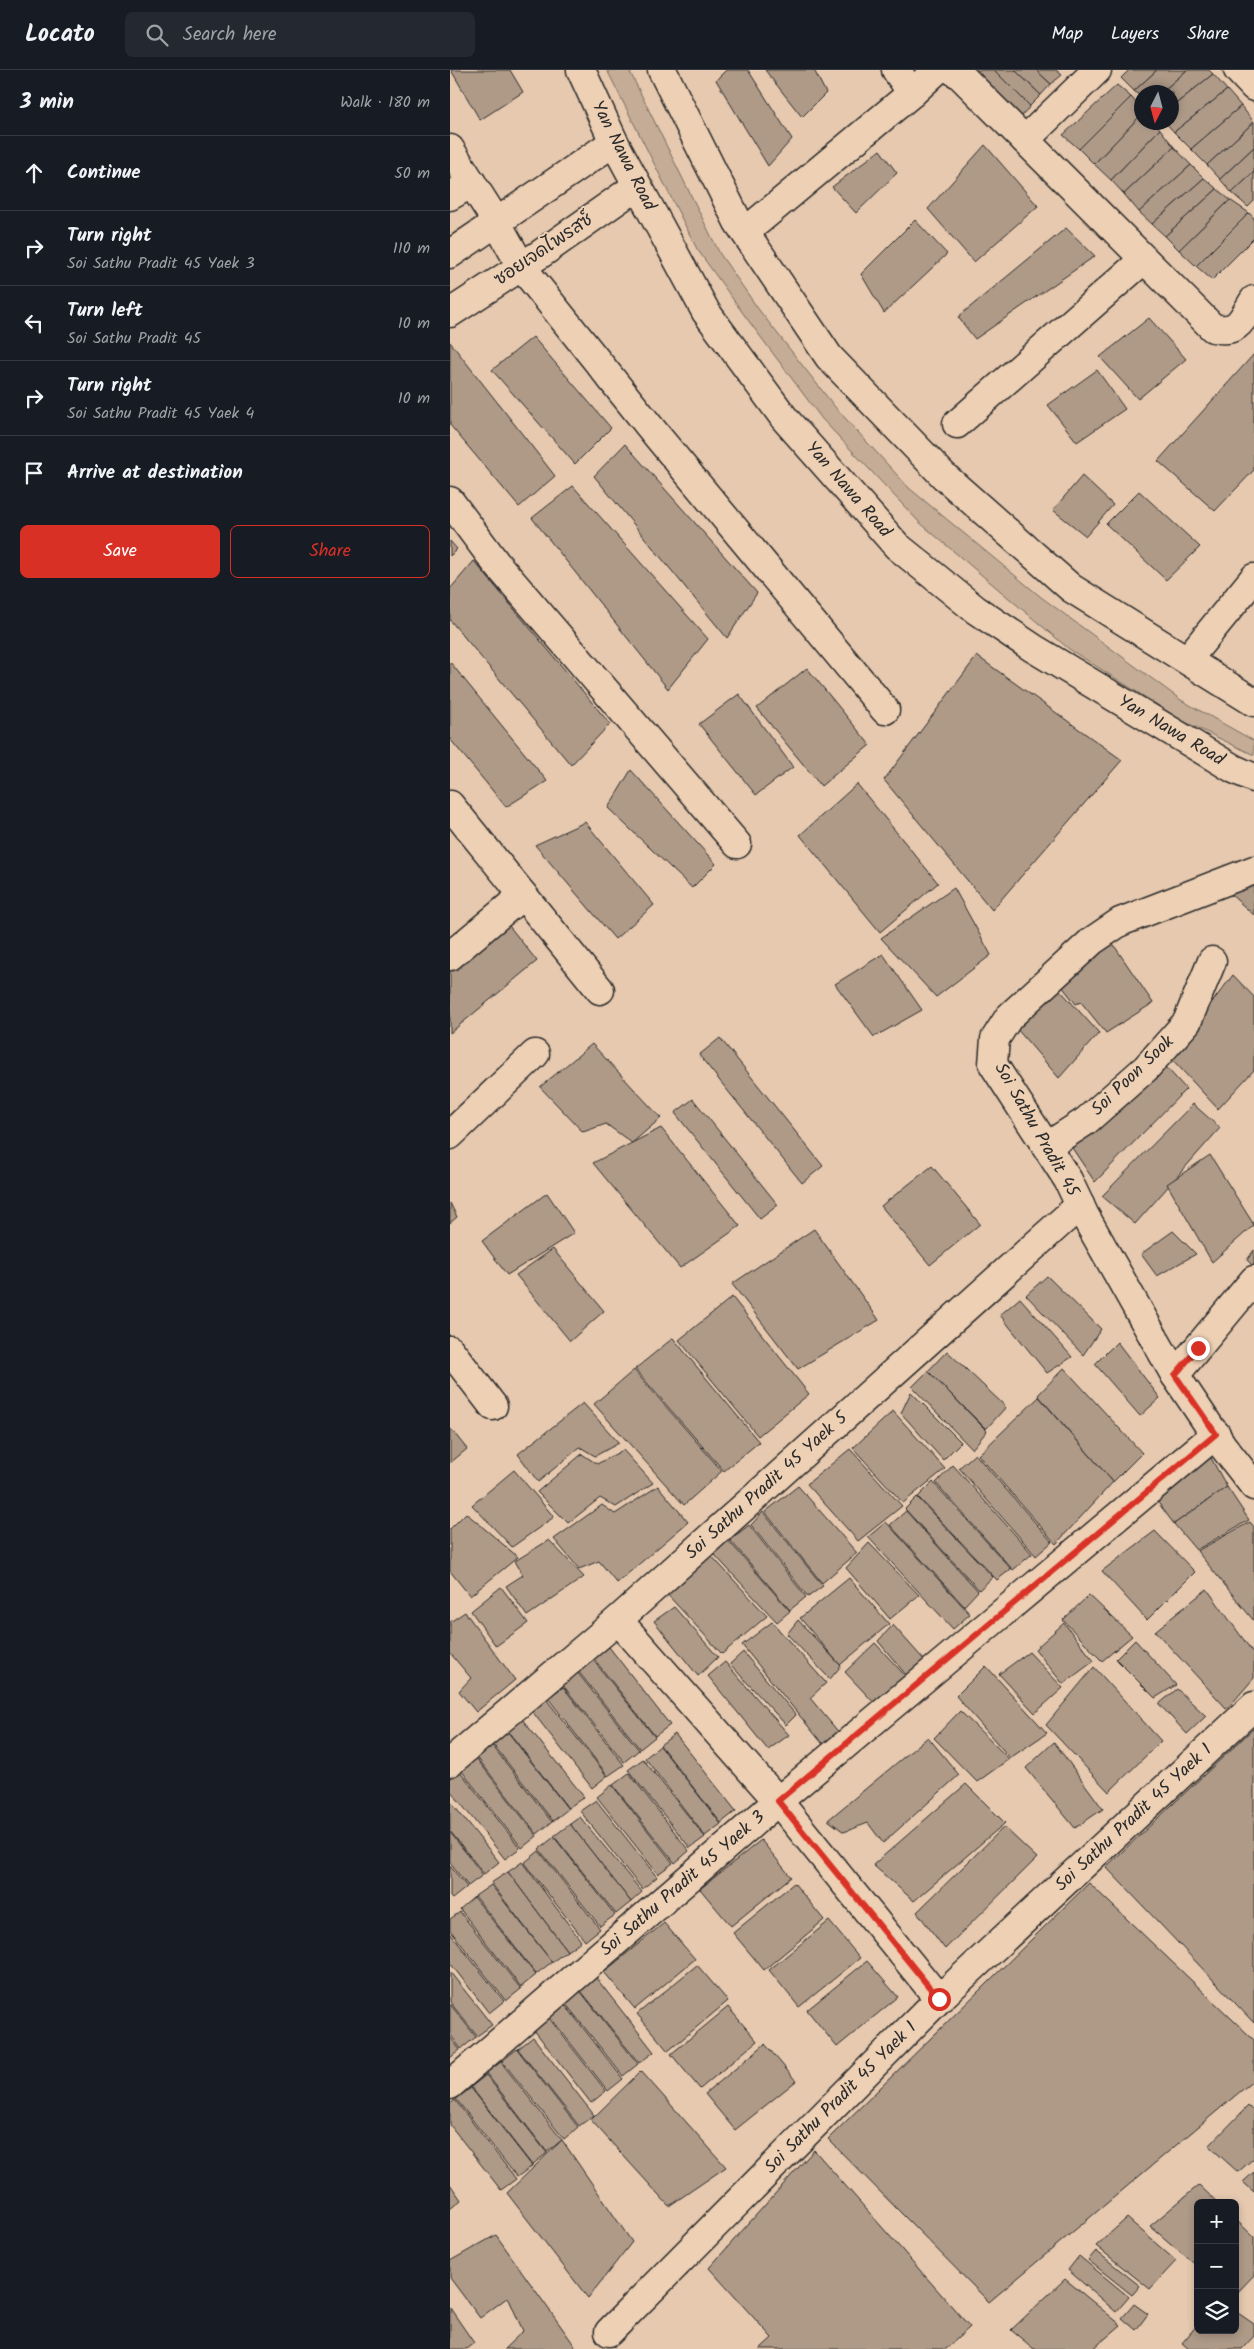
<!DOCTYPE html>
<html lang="en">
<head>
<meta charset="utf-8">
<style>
	:root { --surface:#171b24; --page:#242831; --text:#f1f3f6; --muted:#9ea1a6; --line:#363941; --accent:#d93025 }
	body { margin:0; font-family:Kalam,"Playpen Sans Thai",sans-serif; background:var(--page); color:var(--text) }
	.controls { position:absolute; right:15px; bottom:15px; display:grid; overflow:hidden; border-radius:8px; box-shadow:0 2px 8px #0003 }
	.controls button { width:45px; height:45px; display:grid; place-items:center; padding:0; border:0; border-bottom:1px solid var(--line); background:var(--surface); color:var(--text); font:25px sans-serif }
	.compass { position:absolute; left:684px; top:15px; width:45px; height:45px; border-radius:50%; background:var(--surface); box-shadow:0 2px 8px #0003; rotate:186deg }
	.stop { position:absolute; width:15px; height:15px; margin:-11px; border:4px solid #d93025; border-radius:50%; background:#fff }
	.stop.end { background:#d93025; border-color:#fff; box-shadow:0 1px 5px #0008 }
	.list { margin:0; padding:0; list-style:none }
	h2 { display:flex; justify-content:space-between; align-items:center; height:65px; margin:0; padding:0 20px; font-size:21px }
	h2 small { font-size:16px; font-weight:400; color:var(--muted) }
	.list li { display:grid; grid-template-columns:32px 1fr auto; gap:15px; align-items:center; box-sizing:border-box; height:75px; padding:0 20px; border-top:1px solid var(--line) }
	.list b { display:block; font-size:19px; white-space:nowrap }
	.list p { margin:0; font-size:16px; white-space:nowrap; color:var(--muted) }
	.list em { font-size:16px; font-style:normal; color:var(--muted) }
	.actions { display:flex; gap:10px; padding:15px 20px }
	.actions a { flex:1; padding:11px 0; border:1px solid var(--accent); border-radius:8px; text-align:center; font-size:18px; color:var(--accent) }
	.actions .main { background:var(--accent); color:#fff }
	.icon { flex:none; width:28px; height:28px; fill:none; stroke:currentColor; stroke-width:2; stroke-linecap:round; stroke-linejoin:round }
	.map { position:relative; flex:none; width:804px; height:2279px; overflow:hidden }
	header { display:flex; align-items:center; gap:30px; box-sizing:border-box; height:70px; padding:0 25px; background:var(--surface); border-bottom:1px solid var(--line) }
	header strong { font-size:24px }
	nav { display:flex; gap:28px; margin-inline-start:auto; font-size:18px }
	.search { width:350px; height:45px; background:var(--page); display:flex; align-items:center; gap:12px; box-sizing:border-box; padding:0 18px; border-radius:8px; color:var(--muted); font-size:19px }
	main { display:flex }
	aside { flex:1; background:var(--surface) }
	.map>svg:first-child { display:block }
	.green { fill:#c4ac96; stroke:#786c60 }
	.building { fill:#af9a88; stroke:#2b2b2b }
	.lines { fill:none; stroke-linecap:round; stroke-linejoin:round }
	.minor-casing { stroke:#2b2b2b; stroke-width:31 }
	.major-casing { stroke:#2b2b2b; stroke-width:31 }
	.minor { stroke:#eed0b4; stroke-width:28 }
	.major { stroke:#eed0b4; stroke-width:28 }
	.route { stroke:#d93025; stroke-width:6 }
	.labels { text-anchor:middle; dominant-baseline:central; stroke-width:4; stroke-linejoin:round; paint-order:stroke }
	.street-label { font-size:18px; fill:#2b2b2b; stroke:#eed0b4 }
</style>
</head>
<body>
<header>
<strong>Locato</strong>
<div class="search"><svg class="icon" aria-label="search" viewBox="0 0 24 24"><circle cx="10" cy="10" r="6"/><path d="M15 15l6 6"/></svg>Search here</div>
<nav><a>Map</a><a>Layers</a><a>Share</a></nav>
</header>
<main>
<aside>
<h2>3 min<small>Walk · 180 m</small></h2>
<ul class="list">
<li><svg class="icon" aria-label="ahead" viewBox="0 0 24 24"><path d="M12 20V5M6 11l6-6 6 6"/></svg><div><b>Continue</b></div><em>50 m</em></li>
<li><svg class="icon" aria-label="right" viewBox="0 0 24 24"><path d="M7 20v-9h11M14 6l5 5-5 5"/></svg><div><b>Turn right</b><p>Soi Sathu Pradit 45 Yaek 3</p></div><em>110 m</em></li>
<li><svg class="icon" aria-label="left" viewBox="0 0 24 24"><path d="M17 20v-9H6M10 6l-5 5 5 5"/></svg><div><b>Turn left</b><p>Soi Sathu Pradit 45</p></div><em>10 m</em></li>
<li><svg class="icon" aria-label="right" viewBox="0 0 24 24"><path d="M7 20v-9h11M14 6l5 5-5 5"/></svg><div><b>Turn right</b><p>Soi Sathu Pradit 45 Yaek 4</p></div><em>10 m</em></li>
<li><svg class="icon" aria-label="arrive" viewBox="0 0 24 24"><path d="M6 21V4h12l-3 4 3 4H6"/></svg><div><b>Arrive at destination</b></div></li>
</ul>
<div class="actions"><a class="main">Save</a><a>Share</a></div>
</aside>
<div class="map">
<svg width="804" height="2279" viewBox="0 0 804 2279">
	<rect width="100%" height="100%" fill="#e6c9af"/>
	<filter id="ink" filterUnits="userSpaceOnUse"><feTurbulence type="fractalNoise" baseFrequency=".02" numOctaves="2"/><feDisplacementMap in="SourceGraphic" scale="10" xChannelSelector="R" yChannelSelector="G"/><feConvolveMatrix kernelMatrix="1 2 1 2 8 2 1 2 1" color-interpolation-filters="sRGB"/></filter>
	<g filter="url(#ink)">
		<!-- green -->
		<polygon class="green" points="157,0 179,0 270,184 309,240 385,337 459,418 591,527 731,630 804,671 804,685 733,651 619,579 469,452 372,349 295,246 247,179"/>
		<!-- building -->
		<g class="building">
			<polygon points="1,0 60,0 73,22 30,50"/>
			<polygon points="276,0 298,0 342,69 318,96 266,10"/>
			<polygon points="315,0 364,0 376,23 352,47"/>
			<polygon points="526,0 544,0 580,36 572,46"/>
			<polygon points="544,0 565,0 591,25 580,36"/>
			<polygon points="565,0 586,0 601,14 591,25"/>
			<polygon points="586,0 606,0 612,5 601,14"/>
			<polygon points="679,0 707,0 684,21 671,8"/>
			<polygon points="707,0 737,0 712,22 692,22 692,28 684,21"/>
			<polygon points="737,0 759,0 763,4 722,37 722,22 712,22"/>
			<polygon points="763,4 777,20 724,62 715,52 722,52 722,37"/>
			<polygon points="667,15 681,27 629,79 613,65"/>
			<polygon points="777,20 791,36 741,79 724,62"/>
			<polygon points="681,27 692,39 692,44 644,94 629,79"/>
			<polygon points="791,36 804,52 757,95 741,79"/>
			<polygon points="692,44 692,52 704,52 710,59 661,110 644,94"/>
			<polygon points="804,52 804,77 770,109 757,95"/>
			<polygon points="710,59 724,77 674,124 661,110"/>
			<polygon points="535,75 588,136 524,192 478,139"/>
			<polygon points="724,77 741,95 689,142 674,124"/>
			<polygon points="804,77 804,102 782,123 770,109"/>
			<polygon points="430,80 447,103 406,143 382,117"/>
			<polygon points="741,95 754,108 702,154 689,142"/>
			<polygon points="804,102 804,131 798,137 782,123"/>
			<polygon points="754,108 767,119 715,166 702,154"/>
			<polygon points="767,119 780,130 729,180 715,166"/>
			<polygon points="780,130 799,143 746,196 729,180"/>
			<polygon points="799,143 804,148 804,168 762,210 746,196"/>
			<polygon points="465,150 497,184 434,243 411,204"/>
			<polygon points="616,158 645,186 525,269 508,247"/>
			<polygon points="699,248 736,289 688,329 650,287"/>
			<polygon points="83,267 161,358 125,394 42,300"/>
			<polygon points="0,272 105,406 69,437 0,355"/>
			<polygon points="804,284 804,400 765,441 708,391"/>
			<polygon points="647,300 675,339 627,372 598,335"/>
			<polygon points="175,374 307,523 277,568 144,406"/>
			<polygon points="632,406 663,435 636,466 603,440"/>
			<polygon points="123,416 258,569 218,619 82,448"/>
			<polygon points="689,421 750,477 716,510 656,454"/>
			<polygon points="0,471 7,479 0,486"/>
			<polygon points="24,491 160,654 121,695 0,550 0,519"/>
			<polygon points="527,586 672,690 542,840 434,710"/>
			<polygon points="0,592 97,711 56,737 0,669"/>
			<polygon points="357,598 420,675 371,716 307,638"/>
			<polygon points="289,624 343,697 306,725 249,654"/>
			<polygon points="181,700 266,794 242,818 158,738"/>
			<polygon points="407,714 488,813 430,862 350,765"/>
			<polygon points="135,752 204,835 165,869 85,775"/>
			<polygon points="804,814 804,845 780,824"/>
			<polygon points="504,818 541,885 486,927 431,868"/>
			<polygon points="56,852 87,891 0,963 0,900"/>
			<polygon points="659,868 703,933 656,963 631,932 626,934 611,915"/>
			<polygon points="433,884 472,940 424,967 385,914"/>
			<polygon points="783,905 804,927 804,1000 768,1039 720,987"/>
			<polygon points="610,920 649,963 609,1008 566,958"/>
			<polygon points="270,968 373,1096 352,1113 249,985"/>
			<polygon points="142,974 211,1048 182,1073 156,1054 133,1062 90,1017"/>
			<polygon points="706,986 736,1019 645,1112 620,1075"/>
			<polygon points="243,1029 328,1135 310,1149 225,1043"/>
			<polygon points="743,1034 770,1058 685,1154 652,1126"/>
			<polygon points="211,1058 290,1156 230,1198 143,1093"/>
			<polygon points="760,1085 804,1155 762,1192 717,1114"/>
			<polygon points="482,1096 530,1154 480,1195 431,1136"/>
			<polygon points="97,1123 124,1163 57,1205 32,1171"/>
			<polygon points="0,1133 7,1147 0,1153"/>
			<polygon points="364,1159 429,1250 348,1299 282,1214"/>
			<polygon points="723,1161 746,1184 707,1206 691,1184"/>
			<polygon points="103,1179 154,1241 120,1271 66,1205"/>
			<polygon points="804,1180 804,1197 797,1190"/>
			<polygon points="597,1206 651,1259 633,1285 576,1225"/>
			<polygon points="282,1227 359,1324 308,1366 229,1270"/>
			<polygon points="570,1228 622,1287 597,1303 550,1245"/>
			<polygon points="223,1268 309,1372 274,1401 185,1299"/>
			<polygon points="667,1272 710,1328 690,1346 645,1294"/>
			<polygon points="497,1281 556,1337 536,1359 478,1301"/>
			<polygon points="614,1298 692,1383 663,1412 588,1325"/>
			<polygon points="184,1300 272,1401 234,1435 144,1334"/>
			<polygon points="478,1301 537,1361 522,1379 462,1317"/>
			<polygon points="461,1322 511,1372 493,1390 451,1343"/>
			<polygon points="589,1327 663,1412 606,1474 528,1385"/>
			<polygon points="133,1333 169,1373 145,1386 130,1377 88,1412 68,1384"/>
			<polygon points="443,1341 495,1399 453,1433 403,1378"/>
			<polygon points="0,1358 17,1379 0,1393"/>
			<polygon points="400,1379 452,1436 408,1471 357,1414"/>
			<polygon points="756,1379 777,1417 724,1454 701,1423"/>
			<polygon points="173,1380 203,1413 166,1437 150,1428 118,1453 87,1422 132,1384 147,1394"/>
			<polygon points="525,1384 602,1472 586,1486 509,1398"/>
			<polygon points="503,1395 582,1484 563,1500 486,1413"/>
			<polygon points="64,1400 104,1447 62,1477 22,1435"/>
			<polygon points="483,1412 561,1499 547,1510 468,1427"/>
			<polygon points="208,1416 238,1452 167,1513 149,1491 129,1499 104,1469 152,1435 165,1444"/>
			<polygon points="348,1416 407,1483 372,1513 315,1442"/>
			<polygon points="777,1417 799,1450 746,1480 724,1454"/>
			<polygon points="467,1427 543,1507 529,1520 455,1439"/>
			<polygon points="456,1441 528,1521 514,1536 440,1455"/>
			<polygon points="313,1442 373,1516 358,1527 301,1455"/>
			<polygon points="16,1443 68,1487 20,1526 0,1501 0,1459"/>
			<polygon points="436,1452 520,1544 503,1559 418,1467"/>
			<polygon points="800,1452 804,1457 804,1551 747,1481"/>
			<polygon points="299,1455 356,1527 340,1540 280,1470"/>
			<polygon points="705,1461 745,1502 697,1550 652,1501"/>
			<polygon points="277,1469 340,1541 327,1552 263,1483"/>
			<polygon points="99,1470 134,1507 77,1546 56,1516 73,1505 65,1491"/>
			<polygon points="419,1473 469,1525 440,1549 396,1498"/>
			<polygon points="258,1482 317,1546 272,1584 216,1523"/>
			<polygon points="399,1508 439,1554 390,1595 350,1548"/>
			<polygon points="51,1517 78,1553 46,1576 21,1541"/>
			<polygon points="757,1519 804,1584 804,1608 777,1639 705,1561"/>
			<polygon points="639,1525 682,1566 652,1591 613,1550"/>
			<polygon points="224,1537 268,1587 248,1606 204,1551"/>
			<polygon points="15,1542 65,1610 26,1642 9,1621 21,1608 0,1583 0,1552"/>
			<polygon points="348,1550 391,1596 380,1609 337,1564"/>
			<polygon points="322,1552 376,1613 360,1628 391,1665 376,1678 292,1575"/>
			<polygon points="614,1553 644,1591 613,1614 585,1579"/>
			<polygon points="443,1555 475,1591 457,1606 428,1571"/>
			<polygon points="685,1570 726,1615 705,1628 666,1589"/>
			<polygon points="425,1573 460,1611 429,1638 395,1602"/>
			<polygon points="159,1577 220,1655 205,1666 144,1589"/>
			<polygon points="293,1582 346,1645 336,1655 280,1594"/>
			<polygon points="579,1582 613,1618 585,1643 549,1604"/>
			<polygon points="143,1590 205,1667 190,1679 128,1601"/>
			<polygon points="275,1592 339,1665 318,1680 258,1606"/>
			<polygon points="536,1596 597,1663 560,1688 506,1626"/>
			<polygon points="644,1597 711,1671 659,1722 596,1655"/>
			<polygon points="127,1602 189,1680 174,1692 112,1614"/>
			<polygon points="113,1617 174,1695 158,1706 98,1628"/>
			<polygon points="727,1619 756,1646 737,1664 709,1634"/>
			<polygon points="96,1629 157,1706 142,1718 81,1640"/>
			<polygon points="510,1641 559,1689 527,1712 484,1668"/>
			<polygon points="72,1649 134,1727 118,1738 57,1660"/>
			<polygon points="804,1658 804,1953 656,1797"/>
			<polygon points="57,1661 118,1739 103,1751 42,1673"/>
			<polygon points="225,1664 286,1741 271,1753 210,1675"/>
			<polygon points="478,1667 509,1705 433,1773 418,1753 394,1762 378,1750"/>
			<polygon points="604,1672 653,1739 625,1758 576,1698"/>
			<polygon points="41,1674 102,1752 87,1764 26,1686"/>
			<polygon points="210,1676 271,1754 255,1766 195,1688"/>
			<polygon points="26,1688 87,1766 72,1778 11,1700"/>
			<polygon points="193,1689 255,1767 240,1778 178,1700"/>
			<polygon points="9,1700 70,1778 55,1789 0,1720 0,1707"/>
			<polygon points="179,1703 239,1781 225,1793 163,1715"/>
			<polygon points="516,1714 555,1753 464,1831 423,1795"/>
			<polygon points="162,1715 223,1793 208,1804 147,1727"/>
			<polygon points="146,1730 207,1807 192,1819 130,1741"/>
			<polygon points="0,1731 49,1792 34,1804 0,1761"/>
			<polygon points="130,1747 192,1822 181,1832 120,1754"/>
			<polygon points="120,1754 181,1832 166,1844 104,1766"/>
			<polygon points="554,1757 587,1788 495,1879 467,1842"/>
			<polygon points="0,1762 33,1805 18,1816 0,1793"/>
			<polygon points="104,1767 165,1845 150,1856 89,1779"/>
			<polygon points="311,1770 341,1807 281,1856 250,1819"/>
			<polygon points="89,1781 150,1859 135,1871 74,1793"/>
			<polygon points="72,1792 131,1871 117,1881 58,1802"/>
			<polygon points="0,1796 17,1817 2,1829 0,1827"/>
			<polygon points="58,1802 117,1881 102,1892 41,1813"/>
			<polygon points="344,1813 374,1850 314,1900 283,1863"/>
			<polygon points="639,1813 804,1970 804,2010 539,2232 378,2069"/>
			<polygon points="41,1815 102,1892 86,1904 25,1826"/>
			<polygon points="24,1827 86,1905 71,1917 10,1839"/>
			<polygon points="10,1842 71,1919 56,1931 0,1860 0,1849"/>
			<polygon points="379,1851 410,1888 349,1937 319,1900"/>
			<polygon points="214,1853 245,1889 185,1939 154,1902"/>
			<polygon points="0,1863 54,1931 39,1943 0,1893"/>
			<polygon points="417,1891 448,1927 387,1977 357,1940"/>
			<polygon points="247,1895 278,1931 218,1981 187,1944"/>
			<polygon points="0,1902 42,1955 27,1966 0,1932"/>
			<polygon points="143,1904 204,1982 189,1993 127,1916"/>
			<polygon points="127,1917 188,1994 173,2006 112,1929"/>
			<polygon points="112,1931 173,2009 158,2021 97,1943"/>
			<polygon points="0,1934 26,1967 11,1979 0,1964"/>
			<polygon points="278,1937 307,1971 250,2019 221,1984"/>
			<polygon points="95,1943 156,2021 141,2033 80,1955"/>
			<polygon points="0,1967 10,1980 0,1988"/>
			<polygon points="83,1967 144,2045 129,2056 68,1979"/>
			<polygon points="315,1974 346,2011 285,2060 255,2024"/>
			<polygon points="67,1979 128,2057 114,2069 52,1991"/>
			<polygon points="51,1992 112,2070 97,2082 36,2003"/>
			<polygon points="191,2001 276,2097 219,2136 141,2050"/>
			<polygon points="36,2005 97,2083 82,2095 21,2017"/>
			<polygon points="21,2018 82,2096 67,2107 6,2029"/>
			<polygon points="5,2030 66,2109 51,2120 0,2055 0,2034"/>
			<polygon points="798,2036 804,2042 804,2088 788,2102 759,2076"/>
			<polygon points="112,2070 182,2172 138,2228 57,2123"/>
			<polygon points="364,2080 520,2257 496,2279 310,2279 322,2268 259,2198"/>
			<polygon points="804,2102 804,2122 793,2112"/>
			<polygon points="0,2114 11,2130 0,2139"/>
			<polygon points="749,2115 768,2133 748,2133 748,2197 700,2156"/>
			<polygon points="677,2148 726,2191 700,2219 646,2176"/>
			<polygon points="785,2149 804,2167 804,2205 785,2225"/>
			<polygon points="46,2165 127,2279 54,2279 73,2261 58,2227 30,2248 0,2208 0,2191"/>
			<polygon points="646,2181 690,2216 682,2225 638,2190"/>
			<polygon points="629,2186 679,2227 666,2242 618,2200"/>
			<polygon points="615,2209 671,2255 643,2279 584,2279 561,2260"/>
			<polygon points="684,2234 698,2244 686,2260 672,2248"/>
			<polygon points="0,2238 24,2273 16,2279 0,2279"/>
			<polygon points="785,2241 804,2254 804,2266 792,2279 739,2279 732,2273 748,2254 748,2260 785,2260"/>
		</g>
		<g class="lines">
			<!-- minor casing -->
			<g class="minor-casing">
				<g id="minor">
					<polyline points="446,0 462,23"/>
					<path d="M502 0 510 5 763 258C789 264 792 249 804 230"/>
					<polyline points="788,0 804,17"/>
					<polyline points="575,70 647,0"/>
					<polyline points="0,79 46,151 71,196 208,367 435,640"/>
					<polyline points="0,126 22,113"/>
					<polyline points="295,162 462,23 487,0"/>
					<polyline points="0,184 164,72"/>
					<polyline points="0,243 92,183 187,116"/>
					<polyline points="507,354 693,190"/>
					<polyline points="0,431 46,493 287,774"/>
					<polyline points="737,590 804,508"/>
					<polyline points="0,735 150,920"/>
					<polyline points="804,800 670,852 642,871 559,947 545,969 543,994 618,1110 635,1146 725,1305 772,1375 804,1416"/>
					<polyline points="0,886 73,825"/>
					<polyline points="0,1065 85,984"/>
					<polyline points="596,1077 636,1051 696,998 737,952 762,891"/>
					<polyline points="0,1280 43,1336"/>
					<polyline points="725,1305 804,1210"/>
					<polyline points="168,1550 328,1731 489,1929"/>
					<polyline points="0,1692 168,1550 630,1135"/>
					<polyline points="0,2015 328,1731 766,1364"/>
					<polyline points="159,2262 489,1929 804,1636"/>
				</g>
			</g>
			<!-- major casing -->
			<g class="major-casing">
				<g id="major">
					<polyline points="131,0 164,72 256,242 335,349 447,476 526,540 583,578 784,699 804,708"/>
					<polyline points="212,0 288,152 379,287 494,406 621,518 804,632"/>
				</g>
			</g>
			<!-- minor -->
			<use href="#minor" class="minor"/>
			<!-- major -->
			<use href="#major" class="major"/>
		</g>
	</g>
	<g class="lines" filter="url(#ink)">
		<!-- route -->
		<polyline class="route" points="489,1929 328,1731 766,1364 725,1305 748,1278"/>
	</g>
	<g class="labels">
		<!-- street labels -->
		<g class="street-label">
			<text transform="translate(173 86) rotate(63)">Yan Nawa Road</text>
			<text transform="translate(94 180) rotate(-34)">ซอยเจดไพรสซ์</text>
			<text transform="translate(398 420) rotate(49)">Yan Nawa Road</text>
			<text transform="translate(721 661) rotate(31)">Yan Nawa Road</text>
			<text transform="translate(683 1006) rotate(-44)">Soi Poon Sook</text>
			<text transform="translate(586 1060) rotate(60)">Soi Sathu Pradit 45</text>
			<text transform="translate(317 1416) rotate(-42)">Soi Sathu Pradit 45 Yaek 5</text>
			<text transform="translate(684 1748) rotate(-43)">Soi Sathu Pradit 45 Yaek 1</text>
			<text transform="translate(233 1814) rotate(-41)">Soi Sathu Pradit 45 Yaek 3</text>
			<text transform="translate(391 2028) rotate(-45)">Soi Sathu Pradit 45 Yaek 1</text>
		</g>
	</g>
</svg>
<div class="controls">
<button>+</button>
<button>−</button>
<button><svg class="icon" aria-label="layers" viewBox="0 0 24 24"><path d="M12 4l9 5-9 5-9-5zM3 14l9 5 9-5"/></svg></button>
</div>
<svg class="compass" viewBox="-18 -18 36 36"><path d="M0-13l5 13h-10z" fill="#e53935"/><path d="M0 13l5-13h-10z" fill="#9ea1a6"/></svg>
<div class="stop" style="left:489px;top:1929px"></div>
<div class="stop end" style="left:748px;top:1278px"></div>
</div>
</main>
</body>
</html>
